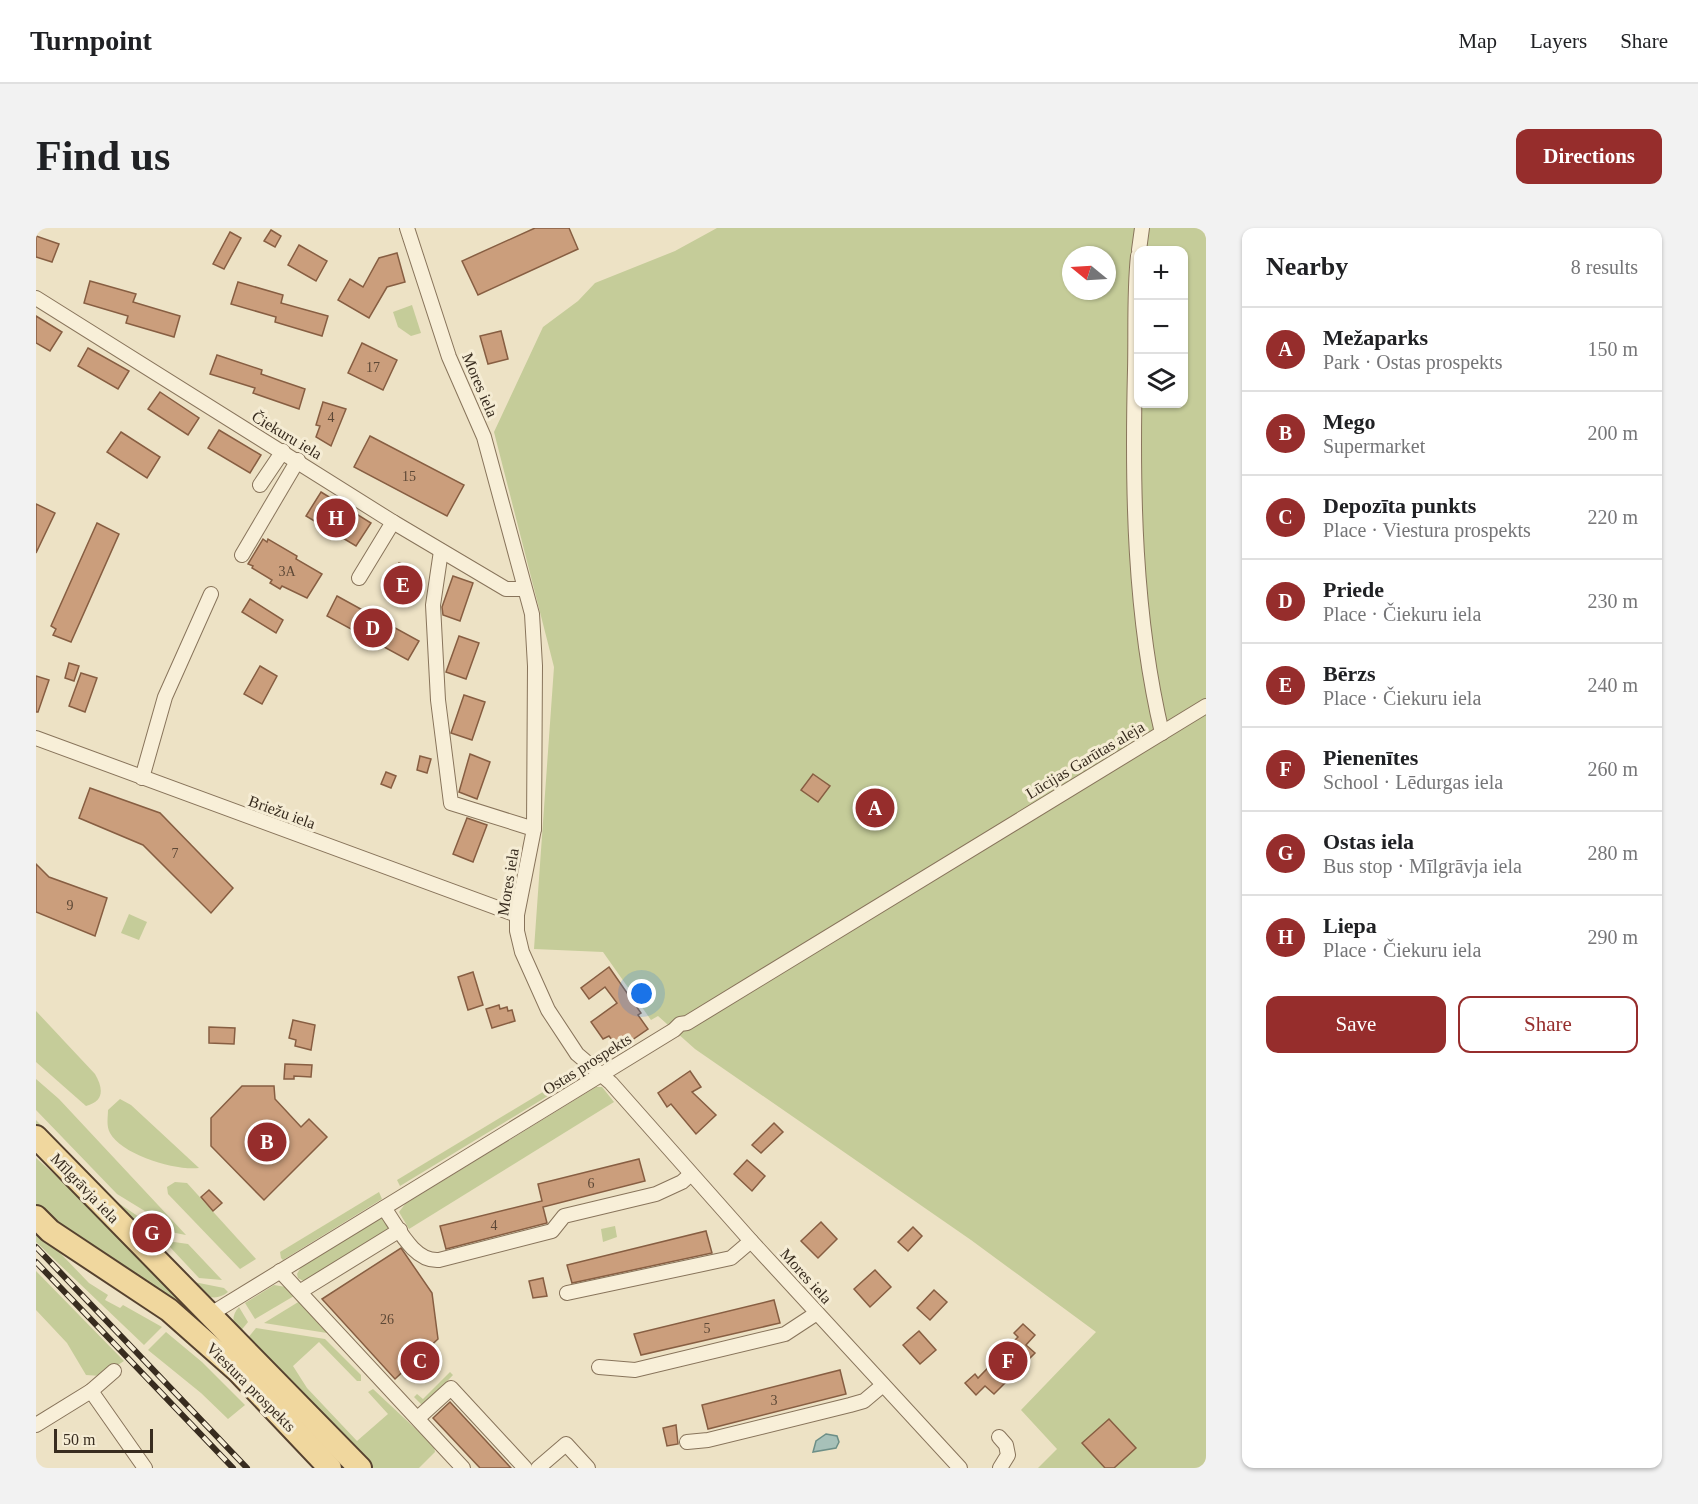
<!DOCTYPE html>
<html lang="en">
<head>
<meta charset="utf-8">
<style>
	:root { --surface:#fff; --page:#f2f2f2; --text:#202124; --muted:#757577; --line:#e0e0e0; --accent:#962d2c }
	body { margin:0; font-family:"Times New Roman",serif; background:var(--page); color:var(--text) }
	.controls { position:absolute; right:18px; top:18px; display:grid; overflow:hidden; border-radius:12px; box-shadow:0 2px 4px #0004 }
	.controls button { width:54px; height:54px; display:grid; place-items:center; padding:0; border:0; border-bottom:2px solid var(--line); background:var(--surface); color:var(--text); font:30px sans-serif }
	.compass { position:absolute; left:1026px; top:18px; width:54px; height:54px; border-radius:50%; background:var(--surface); box-shadow:0 2px 4px #0004; rotate:288deg }
	.scale { position:absolute; left:18px; bottom:15px; width:99px; box-sizing:border-box; padding-left:6px; border:3px solid #382c1f; border-top:0; font-size:16px; line-height:21px; white-space:nowrap; color:#382c1f; -webkit-text-stroke:4px #f5ecd4; paint-order:stroke }
	.you { position:absolute; left:606px; top:766px; width:21px; height:21px; margin:-15px; border:4px solid #fff; border-radius:50%; background:#1a73e8; box-shadow:0 0 0 9px #1a73e833 }
	.badge { display:grid; place-items:center; width:39px; height:39px; border-radius:50%; background:var(--accent); color:#fff; font-size:20px; font-weight:700 }
	.pin { position:absolute; translate:-50% -50%; border:3px solid #fff; box-shadow:0 2px 6px #0006 }
	.list { margin:0; padding:0; list-style:none }
	h2 { display:flex; justify-content:space-between; align-items:center; height:78px; margin:0; padding:0 24px; font-size:26px }
	h2 small { font-size:20px; font-weight:400; color:var(--muted) }
	.list li { display:grid; grid-template-columns:39px 1fr auto; gap:18px; align-items:center; box-sizing:border-box; height:84px; padding:0 24px; border-top:2px solid var(--line) }
	.list b { display:block; font-size:22px; white-space:nowrap }
	.list p { margin:0; font-size:20px; white-space:nowrap; color:var(--muted) }
	.list em { font-size:20px; font-style:normal; color:var(--muted) }
	.actions { display:flex; gap:12px; padding:18px 24px }
	.actions a { flex:1; padding:14px 0; border:2px solid var(--accent); border-radius:12px; text-align:center; font-size:21px; color:var(--accent) }
	.actions .main { background:var(--accent); color:#fff }
	.icon { flex:none; width:33px; height:33px; fill:none; stroke:currentColor; stroke-width:2; stroke-linecap:round; stroke-linejoin:round }
	.map { position:relative; flex:none; width:1170px; height:1240px; overflow:hidden; border-radius:12px }
	header { display:flex; align-items:center; gap:36px; box-sizing:border-box; height:84px; padding:0 30px; background:var(--surface); border-bottom:2px solid var(--line) }
	header strong { font-size:28px }
	nav { display:flex; gap:33px; margin-inline-start:auto; font-size:21px }
	.intro { display:flex; align-items:center; justify-content:space-between; box-sizing:border-box; height:144px; padding:0 36px }
	h1 { margin:0; font-size:42px }
	.button { padding:15px 27px; border-radius:12px; background:var(--accent); color:#fff; font-size:21px; font-weight:700 }
	main { display:flex; gap:36px; padding:0 36px }
	aside { flex:1; background:var(--surface); border-radius:12px; box-shadow:0 2px 4px #0004 }
	.map>svg:first-child { display:block }
	.green { fill:#c5cc99; fill-rule:evenodd }
	.water { fill:#a7c1b9; stroke:#6d8f87; stroke-width:1.5 }
	.building { fill:#cb9e7c; stroke:#875e42; stroke-width:1.5 }
	.lines { fill:none; stroke-linecap:round; stroke-linejoin:round }
	.street-casing { stroke:#88745b; stroke-width:16 }
	.primary-casing { stroke:#56422f; stroke-width:26 }
	.street { stroke:#f8efd8; stroke-width:14 }
	.primary { stroke:#f0d79e; stroke-width:22 }
	.rail-casing { stroke:#382c1f; stroke-width:6 }
	.rail { stroke:#f5ecd4; stroke-width:4; stroke-dasharray:11; stroke-linecap:butt }
	.labels { text-anchor:middle; dominant-baseline:central; stroke-width:6; stroke-linejoin:round; paint-order:stroke }
	.number-label { font-size:14px; fill:#5d4836 }
	.street-label { font-size:16px; fill:#382c1f; stroke:#f5ecd4 }
</style>
</head>
<body>
<header>
<strong>Turnpoint</strong>
<nav><a>Map</a><a>Layers</a><a>Share</a></nav>
</header>
<div class="intro"><h1>Find us</h1><a class="button">Directions</a></div>
<main>
<div class="map">
<svg width="1170" height="1240" viewBox="0 0 1170 1240">
	<rect width="100%" height="100%" fill="#ede2c5"/>
	<!-- green -->
	<g class="green">
		<path d="M681 0H1170V1240H1002L1021 1221 985 1182 1060 1104 935 1012 659 821 622 788 615 792 567 724 498 721 518 439 458 204 507 99 542 73 559 55 639 23ZM1102 22H1148V176H1102ZM1035 27H1071V63H1035Z"/>
		<polygon points="376,77 385,105 375,108 362,99 357,84"/>
		<polygon points="93,686 111,694 103,712 85,705"/>
		<path d="M0 783 59 846C67 860 69 873 50 878L0 834Z"/>
		<polygon points="540,844 543,849 364,958 361,952"/>
		<polygon points="0,851 23,871 150,1007 129,1003 112,985 81,966 0,882"/>
		<polygon points="560,859 566,859 578,874 373,1001 363,984 369,976"/>
		<path d="M84 871 95 877 163 940C140 943 86 927 74 905 70 898 72 889 72 882Z"/>
		<polygon points="0,892 75,970 109,993 104,998 0,899"/>
		<polygon points="0,930 53,977 191,1117 0,979"/>
		<polygon points="139,954 151,955 220,1031 204,1041 132,966 131,959"/>
		<polygon points="343,964 346,971 247,1032 245,1030 244,1024"/>
		<polygon points="348,988 356,996 354,1003 269,1054 262,1050 261,1046 265,1039"/>
		<polygon points="579,998 581,1009 567,1014 565,1001"/>
		<polygon points="0,1000 53,1055 72,1067 69,1072 84,1080 87,1077 126,1099 108,1117 0,1014"/>
		<polygon points="131,1013 152,1016 186,1052 163,1050 133,1018"/>
		<path d="M134 1029 158 1054 188 1060 192 1064C169 1083 146 1047 134 1029Z"/>
		<polygon points="0,1043 88,1133 65,1148 50,1147 31,1115 0,1082"/>
		<polygon points="238,1057 250,1059 258,1068 219,1091 209,1075"/>
		<polygon points="264,1073 292,1103 291,1105 228,1095"/>
		<path d="M203 1079 212 1094 203 1105C196 1096 195 1088 203 1079Z"/>
		<polygon points="220,1100 289,1111 325,1147 325,1153 321,1153 283,1114 257,1138 271,1160 321,1213 352,1186 332,1164 337,1161 398,1218 399,1224 383,1240 335,1240 211,1111"/>
		<polygon points="130,1104 166,1134 209,1177 192,1191 165,1165 112,1122"/>
		<polygon points="414,1144 417,1147 387,1178 378,1169 381,1166 387,1171"/>
	</g>
	<!-- water -->
	<polygon class="water" points="790,1206 801,1208 803,1214 800,1220 777,1224 780,1213"/>
	<!-- building -->
	<g class="building">
		<polygon points="499,0 533,0 542,21 442,67 426,33"/>
		<polygon points="235,2 245,8 239,19 228,13"/>
		<polygon points="194,4 205,10 188,41 177,36"/>
		<polygon points="0,8 23,16 16,34 0,29"/>
		<polygon points="263,17 291,33 280,53 252,37"/>
		<polygon points="361,25 369,54 351,59 333,90 302,72 314,51 327,59 343,30"/>
		<polygon points="54,53 100,66 97,74 144,88 138,109 90,95 92,88 48,75"/>
		<polygon points="202,54 247,67 245,75 292,88 286,108 239,94 240,89 195,76"/>
		<polygon points="0,88 26,104 14,123 0,115"/>
		<polygon points="465,103 472,131 452,136 444,108"/>
		<polygon points="326,115 361,132 347,162 312,145"/>
		<polygon points="52,120 93,143 82,161 42,138"/>
		<polygon points="181,127 226,142 225,146 269,161 263,181 217,165 219,160 174,146"/>
		<polygon points="124,164 163,190 152,207 112,181"/>
		<polygon points="287,174 310,181 295,218 280,209 284,198 280,197"/>
		<polygon points="183,202 225,227 214,245 172,220"/>
		<polygon points="85,204 124,229 111,250 71,224"/>
		<polygon points="334,208 428,257 411,288 318,239"/>
		<polygon points="285,264 335,295 320,318 270,288"/>
		<polygon points="0,276 19,285 0,325"/>
		<polygon points="61,295 83,306 35,414 17,407 20,401 15,398"/>
		<polygon points="227,311 231,314 232,311 261,328 260,331 286,346 271,370 246,358 244,361 234,355 236,352 216,340 217,338 212,336"/>
		<polygon points="363,335 378,340 376,347 380,349 374,366 370,364 368,371 353,365"/>
		<polygon points="417,348 437,355 424,393 407,387 406,379"/>
		<polygon points="301,368 383,413 372,432 291,388"/>
		<polygon points="214,371 247,392 240,405 206,384"/>
		<polygon points="423,408 443,415 430,451 410,444"/>
		<polygon points="33,435 43,438 38,453 29,450"/>
		<polygon points="224,438 241,448 226,476 208,466"/>
		<polygon points="45,445 61,450 49,484 33,478"/>
		<polygon points="0,448 13,452 2,484 0,484"/>
		<polygon points="428,467 449,474 436,512 415,505"/>
		<polygon points="434,526 454,534 441,571 423,564"/>
		<polygon points="384,528 395,531 391,545 381,542"/>
		<polygon points="350,544 360,548 355,560 345,556"/>
		<polygon points="777,546 794,558 782,574 765,562"/>
		<polygon points="54,560 124,585 197,660 175,685 107,617 43,590"/>
		<polygon points="431,590 451,597 437,634 417,626"/>
		<polygon points="0,636 13,649 71,670 59,708 0,684"/>
		<polygon points="573,739 605,785 602,787 612,801 583,821 573,808 567,811 555,794 581,775 569,759 553,771 545,760"/>
		<polygon points="437,744 447,777 432,782 422,749"/>
		<polygon points="463,777 464,781 471,779 472,783 476,782 479,793 456,800 450,781"/>
		<polygon points="257,792 279,797 275,822 259,818 260,812 253,810"/>
		<polygon points="173,799 199,800 198,816 173,815"/>
		<polygon points="249,836 276,837 275,849 258,848 258,851 248,851"/>
		<polygon points="654,843 665,859 656,864 680,887 660,906 635,876 631,879 622,865"/>
		<polygon points="206,858 238,858 239,871 265,899 273,891 291,909 228,972 175,918 175,890"/>
		<polygon points="738,895 747,904 725,925 716,917"/>
		<polygon points="603,931 609,953 507,979 511,995 410,1021 404,998 506,973 502,956"/>
		<polygon points="711,932 729,948 716,963 698,946"/>
		<polygon points="173,962 186,975 177,983 165,969"/>
		<polygon points="785,994 801,1011 782,1030 765,1013"/>
		<polygon points="877,999 886,1008 872,1023 862,1014"/>
		<polygon points="670,1003 676,1025 536,1055 531,1037"/>
		<polygon points="365,1020 396,1065 402,1111 387,1125 393,1131 381,1141 375,1136 359,1151 286,1071"/>
		<polygon points="839,1042 855,1059 834,1079 818,1061"/>
		<polygon points="507,1050 511,1068 497,1070 493,1053"/>
		<polygon points="898,1062 911,1074 894,1092 881,1080"/>
		<polygon points="738,1072 744,1095 605,1127 598,1106"/>
		<polygon points="987,1096 999,1107 990,1117 999,1125 958,1166 949,1158 940,1167 929,1155 939,1146 942,1150 982,1109 978,1105"/>
		<polygon points="883,1103 900,1122 884,1136 867,1117"/>
		<polygon points="804,1142 810,1166 672,1201 666,1177"/>
		<polygon points="414,1174 475,1240 444,1240 397,1190"/>
		<polygon points="1073,1191 1100,1220 1078,1240 1069,1240 1046,1215"/>
		<polygon points="640,1197 642,1216 631,1218 627,1200"/>
	</g>
	<g class="lines">
		<!-- street casing -->
		<g class="street-casing">
			<g id="street">
				<polyline points="371,0 413,129 448,209 496,386 499,438 498,601 481,687 481,703 486,724 512,782 541,826 575,855 715,1013 924,1240"/>
				<polyline points="1103,22 1106,0"/>
				<path d="M1102 28C1098 65 1100 104 1099 142 1096 262 1098 387 1126 505"/>
				<polyline points="0,70 357,294 470,361 488,361"/>
				<polyline points="224,257 247,223"/>
				<polyline points="405,323 397,377 402,472 415,575 498,601"/>
				<polyline points="206,327 262,232"/>
				<polyline points="323,350 357,294"/>
				<polyline points="0,510 481,687"/>
				<polyline points="106,550 129,469 175,366"/>
				<path d="M348 980C362 999 377 1034 403 1032L516 1003 528 988 620 966 646 954 655 946"/>
				<polyline points="244,1043 427,1240"/>
				<polyline points="265,1063 364,1002"/>
				<polyline points="531,1065 695,1030 715,1013"/>
				<polyline points="173,1087 638,802 644,796 651,795 1170,478"/>
				<polyline points="563,1139 599,1142 749,1106 781,1085"/>
				<polyline points="55,1163 109,1240"/>
				<polyline points="382,1190 415,1160 489,1240"/>
				<polyline points="0,1197 55,1163 78,1143"/>
				<polyline points="963,1209 970,1217 972,1227 964,1240"/>
				<polyline points="651,1214 672,1212 814,1177 828,1173 847,1157"/>
				<polyline points="502,1240 530,1216 552,1240"/>
			</g>
		</g>
		<!-- primary casing -->
		<g class="primary-casing">
			<g id="primary">
				<polyline points="0,909 324,1240"/>
				<polyline points="0,989 14,1003 133,1082 202,1143 294,1240"/>
			</g>
		</g>
		<!-- street -->
		<use href="#street" class="street"/>
		<!-- primary -->
		<use href="#primary" class="primary"/>
		<!-- rail casing -->
		<g class="rail-casing">
			<g id="rail">
				<polyline points="0,1019 211,1240"/>
				<polyline points="0,1034 197,1240"/>
			</g>
		</g>
		<!-- rail -->
		<use href="#rail" class="rail"/>
	</g>
	<g class="labels">
		<!-- number labels -->
		<g class="number-label">
			<text x="337" y="139">17</text>
			<text x="295" y="189">4</text>
			<text x="373" y="248">15</text>
			<text x="251" y="343">3A</text>
			<text x="139" y="625">7</text>
			<text x="34" y="677">9</text>
			<text x="555" y="955">6</text>
			<text x="458" y="997">4</text>
			<text x="351" y="1091">26</text>
			<text x="671" y="1100">5</text>
			<text x="738" y="1172">3</text>
		</g>
		<!-- street labels -->
		<g class="street-label">
			<text transform="translate(444 157) rotate(67)">Mores iela</text>
			<text transform="translate(251 207) rotate(31)">Čiekuru iela</text>
			<text transform="translate(1049 532) rotate(-31)">Lūcijas Garūtas aleja</text>
			<text transform="translate(246 584) rotate(20)">Briežu iela</text>
			<text transform="translate(472 654) rotate(-81)">Mores iela</text>
			<text transform="translate(551 836) rotate(-32)">Ostas prospekts</text>
			<text transform="translate(49 960) rotate(46)">Mīlgrāvja iela</text>
			<text transform="translate(770 1048) rotate(48)">Mores iela</text>
			<text transform="translate(215 1159) rotate(45)">Viestura prospekts</text>
		</g>
	</g>
</svg>
<div class="controls">
<button>+</button>
<button>−</button>
<button><svg class="icon" aria-label="layers" viewBox="0 0 24 24"><path d="M12 4l9 5-9 5-9-5zM3 14l9 5 9-5"/></svg></button>
</div>
<svg class="compass" viewBox="-18 -18 36 36"><path d="M0-13l5 13h-10z" fill="#e53935"/><path d="M0 13l5-13h-10z" fill="#757577"/></svg>
<div class="scale">50 m</div>
<div class="you"></div>
<div class="pin badge" style="left:839px;top:580px">A</div>
<div class="pin badge" style="left:231px;top:914px">B</div>
<div class="pin badge" style="left:384px;top:1133px">C</div>
<div class="pin badge" style="left:337px;top:400px">D</div>
<div class="pin badge" style="left:367px;top:357px">E</div>
<div class="pin badge" style="left:972px;top:1133px">F</div>
<div class="pin badge" style="left:116px;top:1005px">G</div>
<div class="pin badge" style="left:300px;top:290px">H</div>
</div>
<aside>
<h2>Nearby<small>8 results</small></h2>
<ul class="list">
<li><span class="badge">A</span><div><b>Mežaparks</b><p>Park · Ostas prospekts</p></div><em>150 m</em></li>
<li><span class="badge">B</span><div><b>Mego</b><p>Supermarket</p></div><em>200 m</em></li>
<li><span class="badge">C</span><div><b>Depozīta punkts</b><p>Place · Viestura prospekts</p></div><em>220 m</em></li>
<li><span class="badge">D</span><div><b>Priede</b><p>Place · Čiekuru iela</p></div><em>230 m</em></li>
<li><span class="badge">E</span><div><b>Bērzs</b><p>Place · Čiekuru iela</p></div><em>240 m</em></li>
<li><span class="badge">F</span><div><b>Pienenītes</b><p>School · Lēdurgas iela</p></div><em>260 m</em></li>
<li><span class="badge">G</span><div><b>Ostas iela</b><p>Bus stop · Mīlgrāvja iela</p></div><em>280 m</em></li>
<li><span class="badge">H</span><div><b>Liepa</b><p>Place · Čiekuru iela</p></div><em>290 m</em></li>
</ul>
<div class="actions"><a class="main">Save</a><a>Share</a></div>
</aside>
</main>
</body>
</html>
